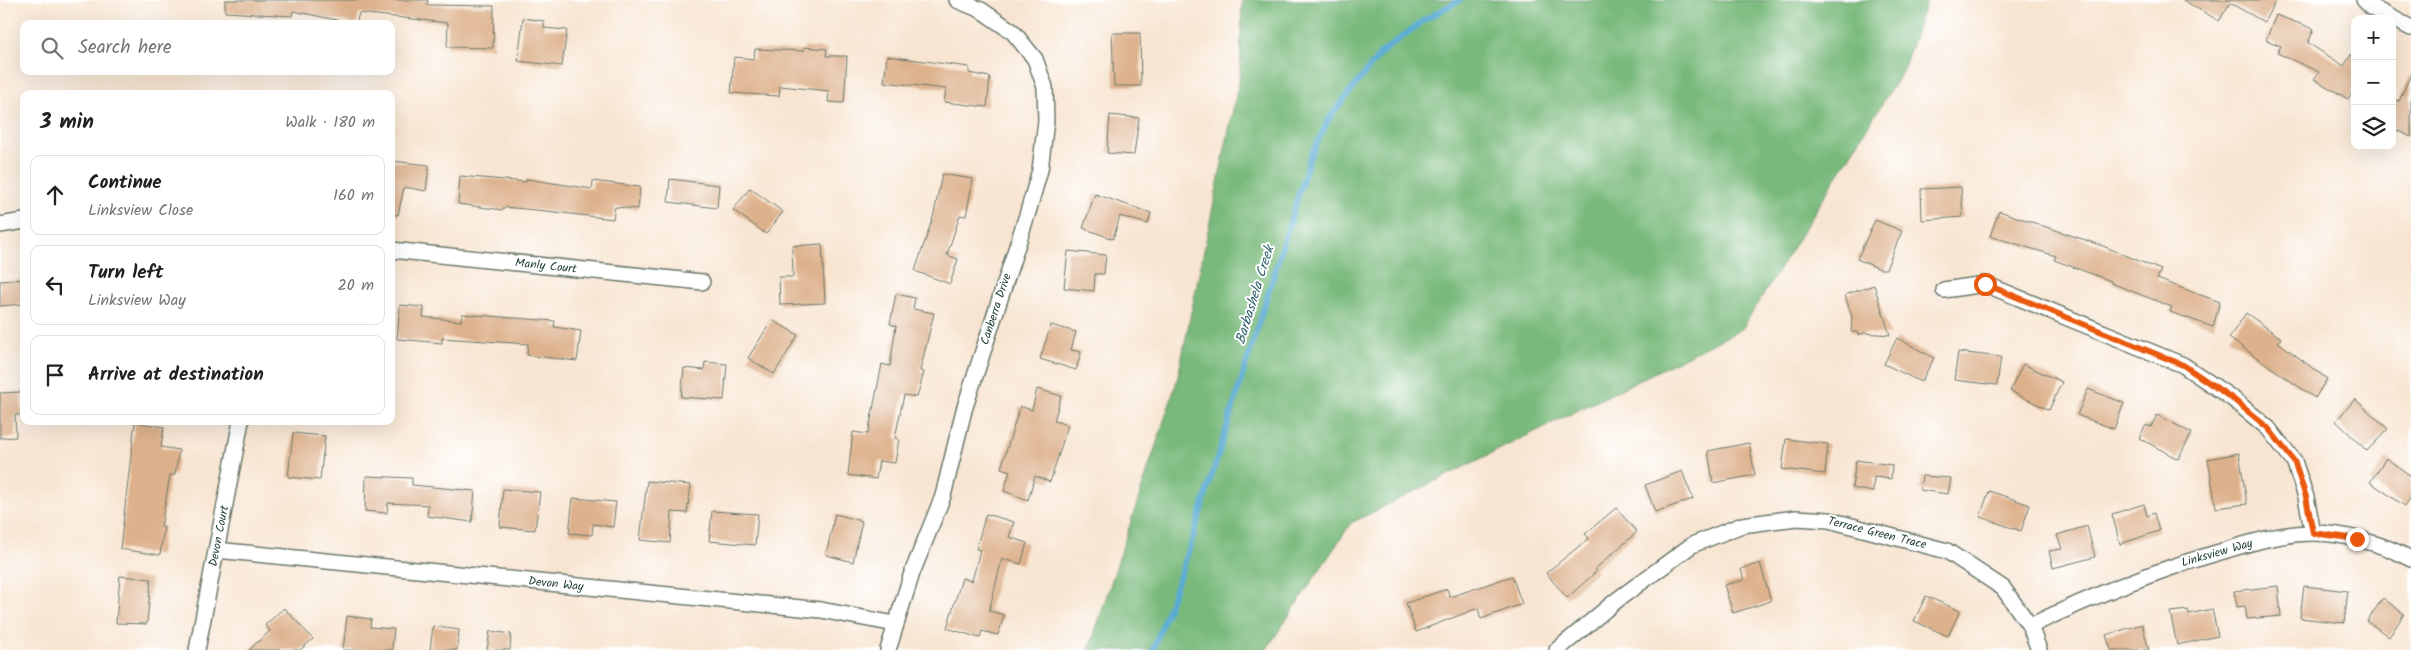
<!DOCTYPE html>
<html lang="en">
<head>
<meta charset="utf-8">
<style>
	:root { --surface:#fff; --page:#f2f2f2; --text:#202124; --muted:#757577; --line:#e0e0e0 }
	body { margin:0; font-family:Kalam,sans-serif; background:var(--page); color:var(--text) }
	.controls { position:absolute; right:15px; top:15px; display:grid; overflow:hidden; border-radius:10px; box-shadow:0 5px 20px #0002 }
	.controls button { width:45px; height:45px; display:grid; place-items:center; padding:0; border:0; border-bottom:1px solid var(--line); background:var(--surface); color:var(--text); font:25px sans-serif }
	.stop { position:absolute; width:15px; height:15px; margin:-11px; border:4px solid #ea580c; border-radius:50%; background:#fff }
	.stop.end { background:#ea580c; border-color:#fff; box-shadow:0 1px 5px #0008 }
	.list { margin:0; padding:0; list-style:none }
	h2 { display:flex; justify-content:space-between; align-items:center; height:65px; margin:0; padding:0 20px; font-size:21px }
	h2 small { font-size:16px; font-weight:400; color:var(--muted) }
	.list li { display:grid; grid-template-columns:32px 1fr auto; gap:15px; align-items:center; box-sizing:border-box; height:80px; margin:0 10px 10px; padding:0 10px; border:1px solid var(--line); border-radius:10px }
	.list b { display:block; font-size:19px; white-space:nowrap }
	.list p { margin:0; font-size:16px; white-space:nowrap; color:var(--muted) }
	.list em { font-size:16px; font-style:normal; color:var(--muted) }
	.icon { flex:none; width:28px; height:28px; fill:none; stroke:currentColor; stroke-width:2; stroke-linecap:round; stroke-linejoin:round }
	.map { position:relative; flex:none; width:2411px; height:650px; overflow:hidden }
	.search { position:absolute; background:var(--surface); box-shadow:0 5px 20px #0002; left:20px; top:20px; width:375px; height:55px; display:flex; align-items:center; gap:12px; box-sizing:border-box; padding:0 18px; border-radius:10px; color:var(--muted); font-size:19px }
	.panel { position:absolute; background:var(--surface); box-shadow:0 5px 20px #0002; left:20px; top:90px; width:375px; height:335px; border-radius:10px }
	.map>svg:first-child { display:block }
	.forest { fill:#79ba7b; stroke:#4c7c58 }
	.lines { fill:none; stroke-linecap:round; stroke-linejoin:round }
	.stream { stroke:#59aad4; stroke-width:5.5 }
	.building { fill:#ddb18b }
	.street-casing { stroke:#6b786b; stroke-width:18 }
	.street { stroke:#fff; stroke-width:15 }
	.route { stroke:#ea580c; stroke-width:6 }
	.labels { text-anchor:middle; dominant-baseline:central; stroke-width:4; stroke-linejoin:round; paint-order:stroke }
	.street-label { font-size:12px; fill:#1f3d34; stroke:#fff }
	.water-label { font-size:14px; font-style:italic; fill:#33636c; stroke:#fff }
</style>
</head>
<body>
<div class="map">
<svg width="2411" height="650" viewBox="0 0 2411 650">
	<rect width="100%" height="100%" fill="#fff"/>
	<filter id="ink" filterUnits="userSpaceOnUse"><feTurbulence type="fractalNoise" baseFrequency=".02" numOctaves="2"/><feDisplacementMap in="SourceGraphic" scale="10" xChannelSelector="R" yChannelSelector="G"/><feConvolveMatrix kernelMatrix="1 2 1 2 8 2 1 2 1" color-interpolation-filters="sRGB"/></filter>
	<filter id="wash" filterUnits="userSpaceOnUse"><feTurbulence type="fractalNoise" baseFrequency=".0096" numOctaves="4" result="noise"/><feDisplacementMap in="SourceGraphic" scale="20" xChannelSelector="R" yChannelSelector="G"/><feGaussianBlur stdDeviation="1.12" result="paint"/><feColorMatrix in="noise" values="0 0 0 0 0 0 0 0 0 0 0 0 0 0 0 0 0 1.4 0 .05"/><feComposite in="paint" operator="in"/></filter>
	<g filter="url(#wash)">
		<rect width="100%" height="100%" fill="#f8e5d1"/>
		<!-- forest -->
		<polygon class="forest" points="1242,0 1927,0 1903,70 1742,329 1351,523 1266,650 1089,650 1177,381 1240,76"/>
		<g class="lines">
			<!-- stream -->
			<polyline class="stream" points="1153,650 1188,553 1310,157 1330,117 1381,53 1424,20 1460,0"/>
		</g>
		<g id="blocks">
			<!-- building -->
			<g class="building">
				<polygon points="225,0 428,0 427,5 494,6 493,48 447,47 448,23 359,13 356,24 293,11 292,16 225,12"/>
				<polygon points="2183,0 2276,0 2264,22 2230,3 2219,21"/>
				<polygon points="2276,15 2314,29 2308,43 2344,66 2355,48 2355,88 2348,99 2314,79 2319,72 2277,53 2281,46 2266,40"/>
				<polygon points="523,18 544,21 544,28 567,30 562,66 518,61"/>
				<polygon points="1112,33 1140,33 1141,86 1114,86"/>
				<polygon points="804,47 827,49 826,56 847,56 844,103 828,102 829,91 780,86 779,96 731,93 734,57 754,59 755,49 804,51"/>
				<polygon points="887,56 969,67 969,73 990,77 987,107 944,102 946,89 884,82"/>
				<polygon points="2411,74 2411,137 2392,128 2392,99 2399,101"/>
				<polygon points="1110,115 1139,118 1134,155 1107,153"/>
				<polygon points="391,161 429,165 426,191 404,187 398,215 391,214"/>
				<polygon points="942,174 973,179 966,216 960,215 947,255 958,259 950,284 915,271 934,214"/>
				<polygon points="460,176 526,182 527,179 592,189 593,181 640,187 638,209 615,207 613,219 546,211 504,207 503,210 458,204"/>
				<polygon points="670,179 719,185 717,208 668,202"/>
				<polygon points="1961,187 1963,217 1922,220 1921,189"/>
				<polygon points="750,188 783,212 766,234 733,210"/>
				<polygon points="1095,194 1151,213 1148,224 1120,216 1113,239 1083,228"/>
				<polygon points="1999,211 2103,246 2161,270 2157,279 2220,302 2213,327 2170,312 2172,307 2111,283 2111,281 2054,260 2056,256 1990,236"/>
				<polygon points="1875,220 1902,231 1886,269 1880,269 1857,259"/>
				<polygon points="822,244 825,303 780,305 779,277 793,277 792,246"/>
				<polygon points="1068,251 1106,255 1104,274 1095,274 1094,291 1064,288"/>
				<polygon points="24,279 24,304 0,306 0,281"/>
				<polygon points="1874,285 1890,335 1864,333 1858,335 1857,332 1851,332 1852,317 1845,295"/>
				<polygon points="896,294 915,298 913,309 934,313 920,371 924,372 917,397 904,395 895,438 899,439 895,463 879,461 876,479 848,475 853,432 868,434 882,364 890,366 896,326 890,324"/>
				<polygon points="400,305 424,307 423,317 461,321 462,314 555,321 554,327 581,331 577,361 527,355 528,344 442,338 442,343 397,339"/>
				<polygon points="2246,313 2281,338 2278,342 2327,379 2315,398 2229,338"/>
				<polygon points="772,320 798,335 774,374 748,358"/>
				<polygon points="1051,325 1076,332 1071,350 1081,352 1076,370 1040,359"/>
				<polygon points="1897,338 1934,358 1921,382 1884,364"/>
				<polygon points="1958,352 2001,357 1997,385 1954,380"/>
				<polygon points="705,362 727,364 724,400 681,397 684,368 704,370"/>
				<polygon points="2023,364 2062,382 2049,410 2010,391"/>
				<polygon points="1037,389 1061,396 1054,421 1068,425 1050,482 1035,476 1028,500 1004,491 1010,471 1001,468 1020,406 1032,410"/>
				<polygon points="2088,389 2124,403 2114,429 2077,415"/>
				<polygon points="21,392 22,415 15,415 16,437 0,438 0,393"/>
				<polygon points="2355,399 2388,429 2367,451 2336,421"/>
				<polygon points="2157,415 2192,433 2178,459 2139,438 2146,425 2151,427"/>
				<polygon points="135,422 164,427 161,447 179,450 175,475 170,475 161,527 164,527 160,555 120,549"/>
				<polygon points="293,433 325,436 320,480 288,477"/>
				<polygon points="1786,439 1828,444 1825,474 1782,469"/>
				<polygon points="1749,443 1755,475 1713,483 1708,451"/>
				<polygon points="2239,453 2247,504 2216,508 2208,459"/>
				<polygon points="2386,458 2411,476 2411,497 2405,506 2370,482"/>
				<polygon points="1856,460 1892,465 1891,479 1874,477 1873,492 1852,488"/>
				<polygon points="1682,471 1693,499 1655,512 1645,485"/>
				<polygon points="366,476 412,478 412,485 475,491 472,522 427,516 428,505 388,503 387,513 365,511"/>
				<polygon points="1922,476 1951,478 1948,494 1920,490"/>
				<polygon points="647,481 691,485 687,513 672,512 670,543 640,540"/>
				<polygon points="503,489 540,492 535,530 500,527"/>
				<polygon points="1989,491 2030,505 2021,531 1980,517"/>
				<polygon points="573,498 616,502 613,527 593,524 592,535 569,533"/>
				<polygon points="2144,504 2147,516 2154,513 2159,531 2120,544 2112,514"/>
				<polygon points="1616,508 1637,532 1595,569 1597,571 1567,598 1546,573 1589,538 1585,534"/>
				<polygon points="712,511 758,514 755,545 709,541"/>
				<polygon points="835,514 862,521 853,562 826,555"/>
				<polygon points="986,514 1014,522 1009,537 1027,543 1021,564 1002,559 989,611 1004,615 998,635 982,631 980,638 947,628 962,578 972,581 980,550 976,549"/>
				<polygon points="2087,526 2095,557 2053,568 2049,551 2062,549 2057,535"/>
				<polygon points="1760,563 1771,601 1733,613 1724,585 1744,580 1741,569"/>
				<polygon points="120,576 151,579 147,624 116,623"/>
				<polygon points="1512,576 1522,604 1481,619 1478,608 1416,632 1406,603 1447,589 1450,597"/>
				<polygon points="2278,586 2281,616 2247,619 2245,606 2237,607 2234,591"/>
				<polygon points="2304,586 2348,591 2344,623 2300,618"/>
				<polygon points="1926,596 1960,611 1948,636 1914,621"/>
				<polygon points="2383,598 2404,614 2389,637 2367,621"/>
				<polygon points="284,608 313,639 300,650 249,650 270,631 265,625"/>
				<polygon points="2212,609 2218,636 2177,645 2170,612 2188,610 2189,614"/>
				<polygon points="347,616 371,619 370,627 394,629 392,650 343,650"/>
				<polygon points="2142,624 2149,650 2111,650 2106,635"/>
				<polygon points="433,626 459,630 457,650 430,650"/>
				<polygon points="490,631 511,634 510,650 487,650"/>
			</g>
		</g>
	</g>
	<g filter="url(#ink)">
		<use href="#blocks" fill-opacity="0" stroke="#6b786b" stroke-width="1"/>
		<g class="lines">
			<!-- street casing -->
			<g class="street-casing">
				<g id="street">
					<polyline points="2364,0 2371,7 2411,28"/>
					<polyline points="0,225 24,221"/>
					<polyline points="391,250 702,282"/>
					<polyline points="1944,290 1985,284 2183,365 2233,399 2268,428 2294,461 2306,497 2313,533"/>
					<polyline points="216,550 821,610 895,624"/>
					<path d="M2030 626C2092 596 2154 571 2220 552 2249 543 2282 533 2313 533 2345 533 2383 544 2411 559"/>
					<polyline points="197,650 241,421"/>
					<polyline points="888,650 912,573 943,496 964,410 1028,212 1040,170 1046,121 1045,87 1035,59 1013,32 981,10 957,0"/>
					<polyline points="1557,650 1617,600 1692,545 1742,525 1796,518 1829,520 1947,551 2003,588 2030,626 2039,650"/>
				</g>
			</g>
			<!-- street -->
			<use href="#street" class="street"/>
		</g>
	</g>
	<g class="lines" filter="url(#ink)">
		<!-- route -->
		<polyline class="route" points="1985,284 2183,365 2233,399 2268,428 2294,461 2306,497 2313,533 2357,539"/>
	</g>
	<g class="labels">
		<!-- street labels -->
		<g class="street-label">
			<text transform="translate(546 266) rotate(6)">Manly Court</text>
			<text transform="translate(996 309) rotate(-72)">Canberra Drive</text>
			<text transform="translate(1877 533) rotate(14)">Terrace Green Trace</text>
			<text transform="translate(219 536) rotate(-79)">Devon Court</text>
			<text transform="translate(2217 553) rotate(-16)">Linksview Way</text>
			<text transform="translate(556 584) rotate(6)">Devon Way</text>
		</g>
		<!-- water labels -->
		<g class="water-label">
			<text transform="translate(1255 295) rotate(-73)">Barbashela Creek</text>
		</g>
	</g>
</svg>
<div class="controls">
<button>+</button>
<button>−</button>
<button><svg class="icon" aria-label="layers" viewBox="0 0 24 24"><path d="M12 4l9 5-9 5-9-5zM3 14l9 5 9-5"/></svg></button>
</div>
<div class="stop" style="left:1985px;top:284px"></div>
<div class="stop end" style="left:2357px;top:539px"></div>
<div class="search"><svg class="icon" aria-label="search" viewBox="0 0 24 24"><circle cx="10" cy="10" r="6"/><path d="M15 15l6 6"/></svg>Search here</div>
<section class="panel">
<h2>3 min<small>Walk · 180 m</small></h2>
<ul class="list">
<li><svg class="icon" aria-label="ahead" viewBox="0 0 24 24"><path d="M12 20V5M6 11l6-6 6 6"/></svg><div><b>Continue</b><p>Linksview Close</p></div><em>160 m</em></li>
<li><svg class="icon" aria-label="left" viewBox="0 0 24 24"><path d="M17 20v-9H6M10 6l-5 5 5 5"/></svg><div><b>Turn left</b><p>Linksview Way</p></div><em>20 m</em></li>
<li><svg class="icon" aria-label="arrive" viewBox="0 0 24 24"><path d="M6 21V4h12l-3 4 3 4H6"/></svg><div><b>Arrive at destination</b></div></li>
</ul>
</section>
</div>
</body>
</html>
